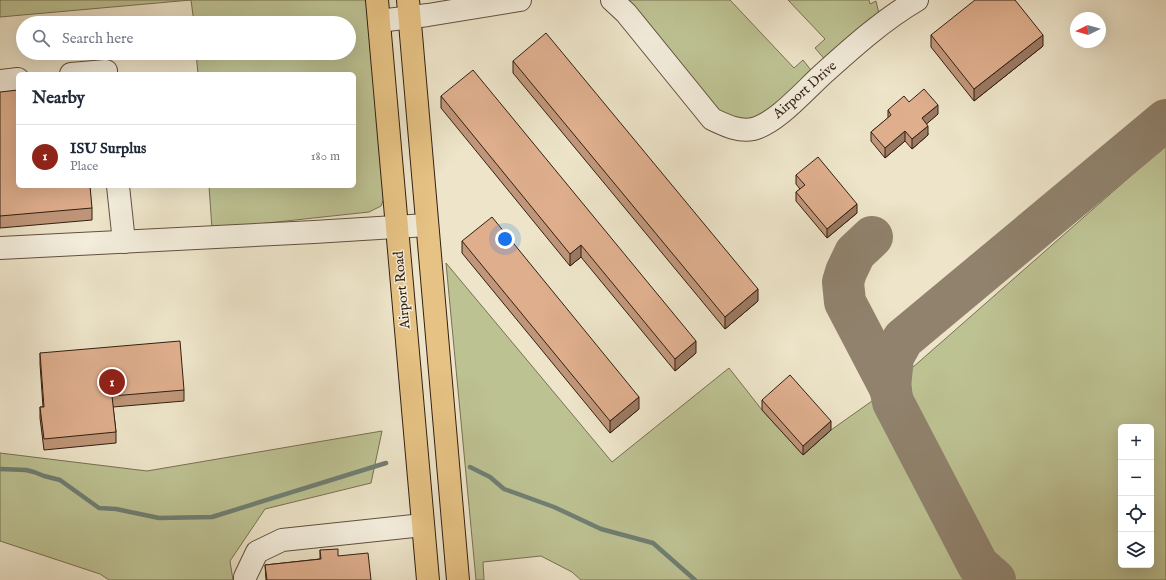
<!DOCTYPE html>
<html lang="en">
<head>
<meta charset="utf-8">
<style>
	:root { --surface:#fff; --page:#f6f6f7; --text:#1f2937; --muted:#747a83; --line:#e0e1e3; --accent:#8f2418 }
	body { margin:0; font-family:"IM FELL English",serif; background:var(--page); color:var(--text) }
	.controls { position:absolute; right:12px; bottom:12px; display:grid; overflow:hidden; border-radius:6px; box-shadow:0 4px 16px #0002 }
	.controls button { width:36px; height:36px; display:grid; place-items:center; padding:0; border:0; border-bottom:1px solid var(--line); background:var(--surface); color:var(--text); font:20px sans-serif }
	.compass { position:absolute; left:1070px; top:12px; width:36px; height:36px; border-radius:50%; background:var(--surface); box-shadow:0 4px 16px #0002; rotate:265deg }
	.you { position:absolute; left:505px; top:239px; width:14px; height:14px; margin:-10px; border:3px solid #fff; border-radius:50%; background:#1a73e8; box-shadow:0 0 0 6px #1a73e833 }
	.badge { display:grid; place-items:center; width:26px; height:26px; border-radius:50%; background:var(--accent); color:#fff; font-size:13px; font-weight:700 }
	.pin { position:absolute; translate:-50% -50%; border:2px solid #fff; box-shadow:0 1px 4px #0006 }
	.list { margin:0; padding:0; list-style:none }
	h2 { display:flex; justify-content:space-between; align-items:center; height:52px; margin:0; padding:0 16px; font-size:17px }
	h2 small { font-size:13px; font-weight:400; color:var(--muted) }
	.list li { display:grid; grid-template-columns:26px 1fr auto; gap:12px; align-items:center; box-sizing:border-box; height:64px; padding:0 16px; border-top:1px solid var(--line) }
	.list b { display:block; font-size:15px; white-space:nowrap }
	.list p { margin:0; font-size:13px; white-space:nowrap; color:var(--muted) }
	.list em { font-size:13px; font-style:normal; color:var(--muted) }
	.icon { flex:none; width:22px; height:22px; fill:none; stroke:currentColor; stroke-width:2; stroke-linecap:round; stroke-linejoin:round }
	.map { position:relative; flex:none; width:1166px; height:580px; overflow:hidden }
	.search { position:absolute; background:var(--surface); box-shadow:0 4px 16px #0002; left:16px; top:16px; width:340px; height:44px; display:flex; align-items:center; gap:10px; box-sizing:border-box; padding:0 14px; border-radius:22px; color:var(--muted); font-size:15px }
	.panel { position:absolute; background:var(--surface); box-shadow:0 4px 16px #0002; left:16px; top:72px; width:340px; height:116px; border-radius:6px }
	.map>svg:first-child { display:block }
	.green { fill:#bdc293; stroke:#787052; fill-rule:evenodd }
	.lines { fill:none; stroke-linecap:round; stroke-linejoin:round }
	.stream { stroke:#707f73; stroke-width:4.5 }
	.taxiway { stroke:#90826d; stroke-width:42 }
	.minor-casing { stroke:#62503f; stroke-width:24 }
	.major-casing { stroke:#331f11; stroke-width:24 }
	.minor { stroke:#f3eddc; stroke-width:22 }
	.major { stroke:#e6c284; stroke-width:22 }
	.wall { fill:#bf9679; stroke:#331f11 }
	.shaded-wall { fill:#9b7a63; stroke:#331f11 }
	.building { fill:#deae8d; stroke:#331f11 }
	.labels { text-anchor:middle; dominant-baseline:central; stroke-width:3; stroke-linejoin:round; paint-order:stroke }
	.street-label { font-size:14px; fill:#331f11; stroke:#f3eddc }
</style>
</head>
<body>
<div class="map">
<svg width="1166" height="580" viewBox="0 0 1166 580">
	<rect width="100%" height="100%" fill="#ede4c9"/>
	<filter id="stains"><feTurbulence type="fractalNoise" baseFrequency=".005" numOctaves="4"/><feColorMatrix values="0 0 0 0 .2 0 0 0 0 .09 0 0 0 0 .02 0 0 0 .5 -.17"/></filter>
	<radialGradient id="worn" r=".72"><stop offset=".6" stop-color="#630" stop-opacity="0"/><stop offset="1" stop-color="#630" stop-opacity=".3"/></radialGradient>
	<!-- green -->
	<g class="green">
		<polygon points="0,0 367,0 385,196 381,206 369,212 212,229 209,186 354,186 354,74 198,74 196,53 349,53 349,23 194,23 191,0 0,17"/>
		<polygon points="628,0 730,0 794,68 803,60 814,74 756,121 718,114"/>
		<polygon points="788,0 869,0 870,4 876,1 880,18 827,62 815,48 825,39"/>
		<path d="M1166 145V580H1013L989 559 906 401 904 375ZM1121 427H1151V565H1121Z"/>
		<polygon points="446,263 612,462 729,368 762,410 803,455 831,430 872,401 969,580 581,580 572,572 541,556 483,562 484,580 476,580"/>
		<polygon points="382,431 371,483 265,509 230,561 233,580 109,580 100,574 0,541 0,453 147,471"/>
	</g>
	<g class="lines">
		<!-- stream -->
		<g class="stream">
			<polyline points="470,467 490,477 504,489 554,507 601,529 653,543 695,580"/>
			<polyline points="0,469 26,470 34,472 44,476 60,480 99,508 116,509 159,518 212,517 386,463"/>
		</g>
		<!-- taxiway -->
		<g class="taxiway">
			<polyline points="872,237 855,253 846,272 843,282 845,302 891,390"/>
			<polyline points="995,580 978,565 893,402 890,387 893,357 903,339 1166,120"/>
		</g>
		<!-- minor casing -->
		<g class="minor-casing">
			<g id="minor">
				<path d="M612 0 626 13 712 119C725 125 738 132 753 129 777 123 805 90 824 73 853 47 883 20 917 0"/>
				<polyline points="379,21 428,15 520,0"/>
				<polyline points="71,74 106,71 106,74"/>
				<polyline points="0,81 18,79"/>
				<polyline points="118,186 124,242"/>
				<polyline points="0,248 314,232 427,225"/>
				<polyline points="245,580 245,577 257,552 282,540 423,525"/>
			</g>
		</g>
		<!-- major casing -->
		<g class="major-casing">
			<g id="major">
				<polyline points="377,0 428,580"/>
				<polyline points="408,0 458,580"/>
			</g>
		</g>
		<!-- minor -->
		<use href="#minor" class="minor"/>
		<!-- major -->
		<use href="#major" class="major"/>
	</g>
	<!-- wall -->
	<g class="wall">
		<polygon points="931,35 1043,46 974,101 931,47"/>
		<polygon points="513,61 758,301 725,329 513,73"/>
		<polygon points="0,92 92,208 92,220 0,228"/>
		<polygon points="441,96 696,353 675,371 581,257 570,266 441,108"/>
		<polygon points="888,110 938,114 926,124 928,135 912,149 905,141 885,158 871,141 871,132 888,118"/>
		<polygon points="796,175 857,213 827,238 796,201 796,192 800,189 796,184"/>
		<polygon points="462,241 639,409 610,433 462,253"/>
		<polygon points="40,353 184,390 184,401 113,407 116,432 116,443 44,450 40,418 40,407 43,407 40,364"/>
		<polygon points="762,400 831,430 803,455 762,410"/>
		<polygon points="320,550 338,556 371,580 266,580 265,565 320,559"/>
	</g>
	<!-- shaded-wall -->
	<g class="shaded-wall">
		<polygon points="1043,35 1043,46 974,101 974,89"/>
		<polygon points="938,105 938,114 922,128 922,118"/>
		<polygon points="928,126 928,135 912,149 912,139"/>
		<polygon points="905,131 905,141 885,158 885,148"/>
		<polygon points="857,204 857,213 827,238 827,229"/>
		<polygon points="581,245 581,257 570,266 570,254"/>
		<polygon points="758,289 758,301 725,329 725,317"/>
		<polygon points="696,341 696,353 675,371 675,359"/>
		<polygon points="639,397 639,409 610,433 610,421"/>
		<polygon points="831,421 831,430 803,455 803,446"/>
	</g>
	<!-- building -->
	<g class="building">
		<polygon points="975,0 1015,0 1043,35 974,89 931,35"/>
		<polygon points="546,33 758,289 725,317 513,61"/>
		<polygon points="473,70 696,341 675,359 581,245 570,254 441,96"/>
		<polygon points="924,89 938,105 922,118 928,126 912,139 905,131 885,148 871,132 891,115 888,110 904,96 909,102"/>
		<polygon points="18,90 18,186 90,186 92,208 0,216 0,92"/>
		<polygon points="818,157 857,204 827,229 796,192 805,185 796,175"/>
		<polygon points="492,217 639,397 610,421 462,241"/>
		<polygon points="180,341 184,390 112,396 116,432 44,439 40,407 44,407 40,353"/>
		<polygon points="790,375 831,421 803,446 762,400"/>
		<polygon points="338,549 338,556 368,553 371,580 267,580 265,565 321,559 320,550"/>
	</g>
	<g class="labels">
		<!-- street labels -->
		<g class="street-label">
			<text transform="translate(805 90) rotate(-41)">Airport Drive</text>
			<text transform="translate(402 290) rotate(-95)">Airport Road</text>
		</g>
	</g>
	<rect width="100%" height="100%" filter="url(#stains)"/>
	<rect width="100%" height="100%" fill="url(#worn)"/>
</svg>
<div class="controls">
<button>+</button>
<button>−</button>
<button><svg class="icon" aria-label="locate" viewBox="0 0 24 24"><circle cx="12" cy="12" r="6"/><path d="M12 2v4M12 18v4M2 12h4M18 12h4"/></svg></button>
<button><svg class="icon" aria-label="layers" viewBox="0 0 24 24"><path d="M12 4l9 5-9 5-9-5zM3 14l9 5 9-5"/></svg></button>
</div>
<svg class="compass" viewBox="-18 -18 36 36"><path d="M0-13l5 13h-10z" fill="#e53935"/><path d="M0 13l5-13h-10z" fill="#747a83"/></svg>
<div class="you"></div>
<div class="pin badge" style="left:112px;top:382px">1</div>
<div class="search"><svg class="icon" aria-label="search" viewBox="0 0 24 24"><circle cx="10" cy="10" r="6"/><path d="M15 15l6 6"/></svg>Search here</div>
<section class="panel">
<h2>Nearby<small></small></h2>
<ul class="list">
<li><span class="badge">1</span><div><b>ISU Surplus</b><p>Place</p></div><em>180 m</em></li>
</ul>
</section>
</div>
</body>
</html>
